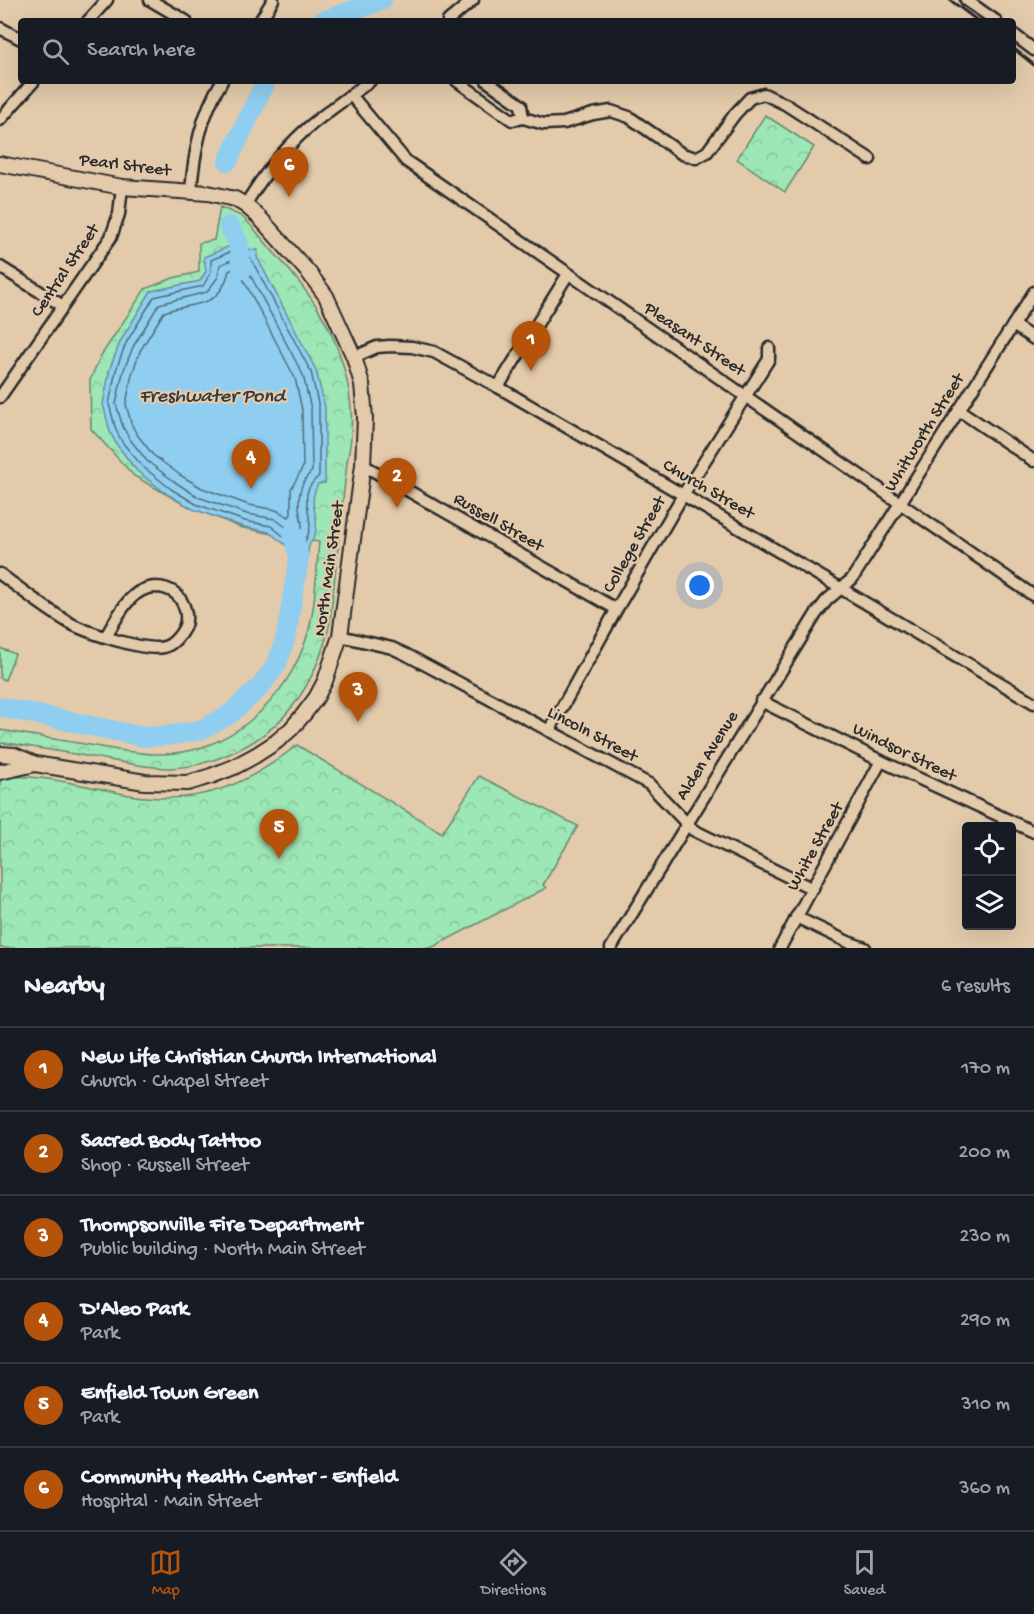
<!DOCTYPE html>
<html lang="en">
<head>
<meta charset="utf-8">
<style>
	:root { --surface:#171b24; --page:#20242c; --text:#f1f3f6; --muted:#9ea1a6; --line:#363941; --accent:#b45309 }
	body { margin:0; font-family:"Gochi Hand",sans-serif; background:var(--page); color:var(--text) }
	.controls { position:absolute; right:18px; bottom:18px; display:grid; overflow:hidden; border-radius:6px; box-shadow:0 6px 24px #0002 }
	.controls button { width:54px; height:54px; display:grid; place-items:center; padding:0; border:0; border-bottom:2px solid var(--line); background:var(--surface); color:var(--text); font:30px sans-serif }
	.you { position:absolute; left:700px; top:586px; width:21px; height:21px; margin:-15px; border:4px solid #fff; border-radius:50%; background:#1a73e8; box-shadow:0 0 0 9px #1a73e833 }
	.badge { display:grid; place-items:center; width:39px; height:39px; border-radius:50%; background:var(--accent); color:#fff; font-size:20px; font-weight:700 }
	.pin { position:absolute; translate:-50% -50px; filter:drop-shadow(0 2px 3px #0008) }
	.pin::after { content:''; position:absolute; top:32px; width:21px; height:18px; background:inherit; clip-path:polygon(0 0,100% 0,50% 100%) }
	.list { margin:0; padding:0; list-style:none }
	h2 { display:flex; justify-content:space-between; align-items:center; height:78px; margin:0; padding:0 24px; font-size:26px }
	h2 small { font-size:20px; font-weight:400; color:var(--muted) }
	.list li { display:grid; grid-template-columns:39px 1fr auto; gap:18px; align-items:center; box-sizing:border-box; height:84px; padding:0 24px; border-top:2px solid var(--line) }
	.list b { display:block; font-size:22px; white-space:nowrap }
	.list p { margin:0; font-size:20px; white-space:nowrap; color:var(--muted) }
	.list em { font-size:20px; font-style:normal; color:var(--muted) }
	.icon { flex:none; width:33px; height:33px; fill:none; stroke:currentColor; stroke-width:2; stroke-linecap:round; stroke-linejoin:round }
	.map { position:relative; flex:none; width:1034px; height:948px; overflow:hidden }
	.search { position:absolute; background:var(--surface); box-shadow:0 6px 24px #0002; left:18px; right:18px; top:18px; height:66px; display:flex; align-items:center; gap:15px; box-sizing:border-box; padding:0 21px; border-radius:6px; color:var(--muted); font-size:22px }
	.sheet { height:582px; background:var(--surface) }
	nav { display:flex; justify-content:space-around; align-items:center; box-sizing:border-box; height:84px; border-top:2px solid var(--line); background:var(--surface); font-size:16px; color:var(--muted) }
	nav a { display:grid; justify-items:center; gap:3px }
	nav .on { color:var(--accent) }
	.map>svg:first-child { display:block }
	.grass { fill:#9de6b5; stroke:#648870; stroke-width:1.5 }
	.park { fill:url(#park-crowns); stroke:#648870; stroke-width:1.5 }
	.water { fill:#8fcef0; stroke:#678da1; stroke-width:1.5 }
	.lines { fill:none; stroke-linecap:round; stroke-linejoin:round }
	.shore { stroke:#536c7a; stroke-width:1.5 }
	.river { stroke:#8fcef0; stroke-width:20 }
	.minor-casing { stroke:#2b2b2b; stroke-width:15 }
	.tertiary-casing { stroke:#2b2b2b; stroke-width:18 }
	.minor { stroke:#e3caab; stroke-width:10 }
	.tertiary { stroke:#e3caab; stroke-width:14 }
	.rail { stroke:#2b2b2b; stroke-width:3 }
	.labels { text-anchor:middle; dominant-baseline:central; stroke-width:4.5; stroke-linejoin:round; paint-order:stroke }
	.street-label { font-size:18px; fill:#2b2b2b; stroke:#e3caab }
	.water-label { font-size:20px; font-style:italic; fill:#353b3f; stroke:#e3caab }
</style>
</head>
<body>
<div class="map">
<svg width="1034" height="948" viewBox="0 0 1034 948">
	<defs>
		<pattern id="park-crowns" width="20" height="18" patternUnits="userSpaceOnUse" patternTransform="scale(1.5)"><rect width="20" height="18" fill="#9de6b5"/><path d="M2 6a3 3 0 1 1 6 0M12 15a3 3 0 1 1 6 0" fill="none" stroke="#87c59c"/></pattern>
	</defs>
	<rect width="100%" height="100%" fill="#e3caab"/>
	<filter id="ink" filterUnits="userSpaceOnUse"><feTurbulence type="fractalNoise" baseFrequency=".0167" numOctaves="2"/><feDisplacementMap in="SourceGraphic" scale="12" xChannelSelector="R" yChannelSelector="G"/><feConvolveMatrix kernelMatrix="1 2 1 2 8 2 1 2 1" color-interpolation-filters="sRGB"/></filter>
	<g filter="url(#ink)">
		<!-- grass -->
		<polygon class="grass" points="0,648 15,654 5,680 0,678"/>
		<!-- park -->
		<g class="park">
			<polygon points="765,115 814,147 785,192 737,159"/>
			<path d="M220 207C227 210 234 213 241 216 250 222 269 248 278 257 293 274 308 292 320 312 346 355 359 412 347 462L330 622C317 681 287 730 229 754 211 762 192 767 172 768 149 768 126 763 104 759 74 754 44 749 14 744L0 743V730C30 735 60 740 90 745 111 749 133 753 154 754 227 757 289 700 308 633 316 604 316 572 319 542L277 535 239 527 180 502 134 476 91 429 90 380 100 357 145 289 173 278 199 272V243L214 240Z"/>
			<path d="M297 745 442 833 479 776 578 826 543 885 546 888 431 948H0V778C31 774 61 781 91 787 109 790 127 796 145 797 206 803 251 782 297 745Z"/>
		</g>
		<!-- water -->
		<path class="water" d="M242 241 244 250H258L257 257 316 370 325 407V483L318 484C307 505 319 513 316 531 315 537 312 539 310 544 308 548 308 554 307 559L290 557 288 547 269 532 244 527 193 509 167 494 137 471 117 445 110 432 103 404 110 368 121 340 151 291 200 281 206 271 204 257Z"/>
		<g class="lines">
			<!-- shore -->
			<g class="shore">
				<path d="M235 250H238L242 255 250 257 311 372 319 408V476C299 493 309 504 310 526 310 535 304 541 302 550L300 552 296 551 292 543 271 526 245 521 196 504 171 489 142 466 122 442 116 430 109 404 116 370 126 343 154 297 203 286 211 272V260Z"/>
				<path d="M234 259 245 265 303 375 311 409 312 471C306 477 301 484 300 493 299 497 299 503 299 508 300 519 306 528 298 536L275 519 247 514 198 497 175 482 147 461 129 438 123 427 116 404 123 372 133 347 159 304 207 292 218 277 220 265Z"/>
				<path d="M233 269 240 273 295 378 302 410 303 467 291 489V514L289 517 276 510 249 505 202 488 180 475 153 455 136 433 131 423 126 404 132 374 140 351 164 312C194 301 219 311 229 271Z"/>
			</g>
			<!-- river -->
			<g class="river">
				<polyline points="323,21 382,0"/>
				<polyline points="228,161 266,81"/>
				<polyline points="229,226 238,242 242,269"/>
				<polyline points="0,707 144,737 173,735 201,730 229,715 260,687 277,664 286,636 299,558 293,533"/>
			</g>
			<!-- minor casing -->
			<g class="minor-casing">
				<g id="minor">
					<polyline points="150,0 186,21"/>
					<polyline points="966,0 996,21"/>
					<polyline points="88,21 107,0"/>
					<polyline points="260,21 273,0"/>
					<polyline points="448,21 473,0"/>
					<polyline points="0,28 21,39"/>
					<polyline points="1013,34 1034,50"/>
					<polyline points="457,81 512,120 523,118 544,124 564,123 593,114 611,111 629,117 682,154 696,158 707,152 735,114 750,98 764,94 785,104 870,159"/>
					<polyline points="487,81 521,105 523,118"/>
					<polyline points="351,95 406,161 1034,596"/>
					<polyline points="0,120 34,81"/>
					<path d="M191 191C194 152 201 115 222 81"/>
					<path d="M245 205C263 176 284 148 310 126 329 110 350 96 370 81"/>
					<polyline points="0,267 63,306"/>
					<polyline points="1013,325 1034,339"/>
					<polyline points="354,357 377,347 390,346 412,347 434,352 498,387 690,499 1034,703"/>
					<polyline points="498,387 568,274"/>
					<polyline points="0,397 111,237 119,214 122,187"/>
					<polyline points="959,410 1034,461"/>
					<polyline points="363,465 616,609"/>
					<path d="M0 574C22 590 44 608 68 622 85 632 146 652 164 647 172 645 180 636 184 628 189 617 185 603 176 594 170 589 163 587 155 587 129 588 118 617 106 636"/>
					<polyline points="340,636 392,648 407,655 649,784 693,830 813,889"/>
					<polyline points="761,701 881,761 1034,832"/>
					<polyline points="549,731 619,605 683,495 769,359 769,348"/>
					<polyline points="796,917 848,942 865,948"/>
					<polyline points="611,948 816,614 827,600 852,579 1034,292"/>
					<polyline points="780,948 881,761"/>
				</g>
			</g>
			<!-- tertiary casing -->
			<g class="tertiary-casing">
				<g id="tertiary">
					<polyline points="0,164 122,187 208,193 235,199 245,205 259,217 309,273 326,296 354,357 362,384 365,418 363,465 340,636 325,681 316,698 304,714 291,729 276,742 256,755 234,767 211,776 188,783 145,782 35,764 14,755 0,754"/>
					<polyline points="0,772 35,764"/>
				</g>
			</g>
			<!-- minor -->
			<use href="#minor" class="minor"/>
			<!-- tertiary -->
			<use href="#tertiary" class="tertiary"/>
			<!-- rail -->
			<g class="rail">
				<polyline points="950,0 978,21"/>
				<polyline points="1013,48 1034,65"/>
			</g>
		</g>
	</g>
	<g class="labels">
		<!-- street labels -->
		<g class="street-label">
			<text transform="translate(125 166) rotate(7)">Pearl Street</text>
			<text transform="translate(66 271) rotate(-56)">Central Street</text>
			<text transform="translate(694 340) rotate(34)">Pleasant Street</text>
			<text transform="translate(925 433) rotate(-58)">Whitworth Street</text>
			<text transform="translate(708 490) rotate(30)">Church Street</text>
			<text transform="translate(498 523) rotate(30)">Russell Street</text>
			<text transform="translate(635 545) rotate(-60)">College Street</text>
			<text transform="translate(330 569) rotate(-82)">North Main Street</text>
			<text transform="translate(592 735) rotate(28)">Lincoln Street</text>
			<text transform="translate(904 753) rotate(26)">Windsor Street</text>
			<text transform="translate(708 756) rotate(-58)">Alden Avenue</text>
			<text transform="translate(816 847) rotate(-61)">White Street</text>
		</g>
		<!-- water labels -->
		<g class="water-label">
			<text x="212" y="397">Freshwater Pond</text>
		</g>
	</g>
</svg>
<div class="controls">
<button><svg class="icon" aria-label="locate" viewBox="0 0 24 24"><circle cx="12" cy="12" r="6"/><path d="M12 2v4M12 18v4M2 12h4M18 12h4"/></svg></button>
<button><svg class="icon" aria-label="layers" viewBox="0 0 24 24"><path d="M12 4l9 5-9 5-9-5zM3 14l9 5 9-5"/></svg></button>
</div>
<div class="you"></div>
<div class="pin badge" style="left:531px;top:371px">1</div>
<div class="pin badge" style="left:397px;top:508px">2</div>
<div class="pin badge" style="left:358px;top:722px">3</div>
<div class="pin badge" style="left:251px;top:489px">4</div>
<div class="pin badge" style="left:279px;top:859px">5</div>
<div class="pin badge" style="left:289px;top:197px">6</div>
<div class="search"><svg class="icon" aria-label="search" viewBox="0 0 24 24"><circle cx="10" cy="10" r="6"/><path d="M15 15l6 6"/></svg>Search here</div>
</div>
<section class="sheet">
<h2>Nearby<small>6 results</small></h2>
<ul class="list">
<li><span class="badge">1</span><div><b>New Life Christian Church International</b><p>Church · Chapel Street</p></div><em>170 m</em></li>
<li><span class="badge">2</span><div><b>Sacred Body Tattoo</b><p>Shop · Russell Street</p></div><em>200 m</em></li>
<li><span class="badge">3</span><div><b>Thompsonville Fire Department</b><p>Public building · North Main Street</p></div><em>230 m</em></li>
<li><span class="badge">4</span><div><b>D'Aleo Park</b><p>Park</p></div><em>290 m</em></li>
<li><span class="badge">5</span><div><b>Enfield Town Green</b><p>Park</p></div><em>310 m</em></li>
<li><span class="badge">6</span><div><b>Community Health Center - Enfield</b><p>Hospital · Main Street</p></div><em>360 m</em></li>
</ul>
</section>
<nav>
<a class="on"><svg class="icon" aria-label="map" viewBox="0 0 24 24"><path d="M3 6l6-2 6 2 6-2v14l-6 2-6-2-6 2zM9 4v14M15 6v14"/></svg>Map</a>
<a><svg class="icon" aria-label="directions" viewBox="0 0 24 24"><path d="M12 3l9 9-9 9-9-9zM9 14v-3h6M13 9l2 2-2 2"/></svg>Directions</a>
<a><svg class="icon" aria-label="saved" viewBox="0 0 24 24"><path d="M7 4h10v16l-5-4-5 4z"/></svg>Saved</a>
</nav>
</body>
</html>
